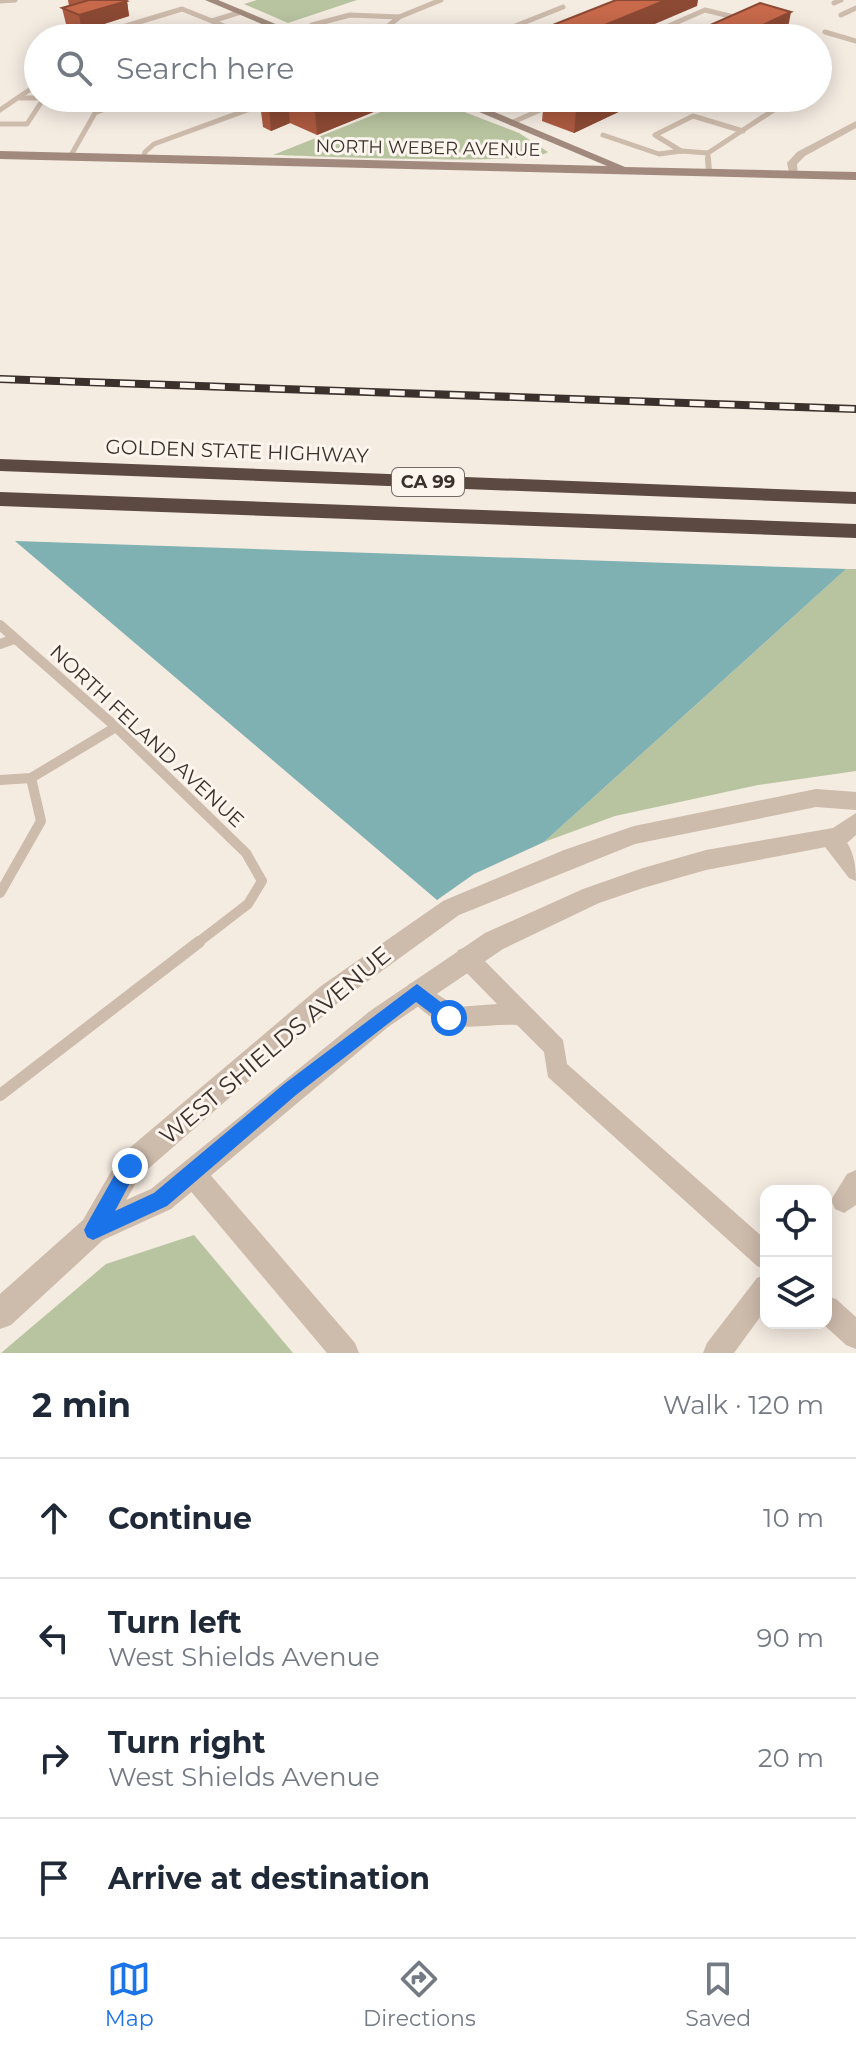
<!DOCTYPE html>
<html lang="en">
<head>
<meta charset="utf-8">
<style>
	:root { --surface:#fff; --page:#f2f2f3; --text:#1f2937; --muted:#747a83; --line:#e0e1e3; --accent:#1a73e8 }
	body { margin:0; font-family:Montserrat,sans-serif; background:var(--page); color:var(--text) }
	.controls { position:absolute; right:24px; bottom:24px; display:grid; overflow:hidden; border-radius:16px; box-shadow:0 4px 20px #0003 }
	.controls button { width:72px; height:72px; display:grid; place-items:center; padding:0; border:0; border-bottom:2px solid var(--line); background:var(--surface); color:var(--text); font:40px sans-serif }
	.stop { position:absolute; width:24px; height:24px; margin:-18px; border:6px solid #1a73e8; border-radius:50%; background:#fff }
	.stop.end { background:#1a73e8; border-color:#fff; box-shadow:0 2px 8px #0008 }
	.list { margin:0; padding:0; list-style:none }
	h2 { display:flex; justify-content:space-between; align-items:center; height:104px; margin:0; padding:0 32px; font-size:34px }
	h2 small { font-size:26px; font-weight:400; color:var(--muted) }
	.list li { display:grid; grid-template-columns:52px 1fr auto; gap:24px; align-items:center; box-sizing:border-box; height:120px; padding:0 32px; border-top:2px solid var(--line) }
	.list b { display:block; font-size:30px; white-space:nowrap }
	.list p { margin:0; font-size:26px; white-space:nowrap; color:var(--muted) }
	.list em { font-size:26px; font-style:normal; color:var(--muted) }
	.icon { flex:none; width:44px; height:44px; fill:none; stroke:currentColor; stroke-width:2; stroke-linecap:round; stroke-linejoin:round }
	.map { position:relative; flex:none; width:856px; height:1353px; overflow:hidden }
	.search { position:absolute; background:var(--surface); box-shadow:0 4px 20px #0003; left:24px; right:24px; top:24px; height:88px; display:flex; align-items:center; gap:20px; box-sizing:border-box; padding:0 28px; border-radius:44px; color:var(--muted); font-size:30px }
	.sheet { height:584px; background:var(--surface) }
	nav { display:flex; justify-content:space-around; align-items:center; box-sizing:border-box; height:112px; border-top:2px solid var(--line); background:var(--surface); font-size:22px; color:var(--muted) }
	nav a { display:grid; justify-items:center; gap:4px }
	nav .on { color:var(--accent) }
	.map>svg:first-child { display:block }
	.green { fill:#b8c4a0 }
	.water { fill:#7fb0b2 }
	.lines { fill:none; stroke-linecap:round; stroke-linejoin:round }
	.service-far3 { stroke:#cdbbac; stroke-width:5 }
	.service-far2 { stroke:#cdbbac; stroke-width:6 }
	.service-far1 { stroke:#cdbbac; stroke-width:10 }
	.service { stroke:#cdbbac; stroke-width:12 }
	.minor { fill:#cdbbac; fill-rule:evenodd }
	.tertiary { fill:#cdbbac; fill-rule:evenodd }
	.secondary { fill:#a18a7d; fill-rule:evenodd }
	.motorway { fill:#5c4a42; fill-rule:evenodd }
	.rail-casing { stroke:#3b302b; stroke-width:8 }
	.rail { stroke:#fbf5ee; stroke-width:5; stroke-dasharray:15; stroke-linecap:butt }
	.wall { fill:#ac5a40 }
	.shaded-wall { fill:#8c4a34 }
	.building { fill:#c8694b; stroke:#8c4a34; stroke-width:2 }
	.route { fill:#1a73e8 }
	.labels { text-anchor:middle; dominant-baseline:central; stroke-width:6; stroke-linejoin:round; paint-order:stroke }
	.far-street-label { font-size:18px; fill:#3b302b; stroke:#fbf5ee }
	.shield { fill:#fbf5ee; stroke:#756b66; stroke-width:2 }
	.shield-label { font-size:18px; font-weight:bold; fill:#3b302b }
	.street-label { font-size:20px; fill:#3b302b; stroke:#fbf5ee }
	.near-street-label { font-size:24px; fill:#3b302b; stroke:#fbf5ee }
</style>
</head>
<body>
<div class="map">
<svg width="856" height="1353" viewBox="0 0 856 1353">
	<rect width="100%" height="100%" fill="#f4ebe1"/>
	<!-- green -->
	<g class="green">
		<polygon points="257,0 357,0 288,23 244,4"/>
		<path d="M416 98H428L519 133 548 152C530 166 312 156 273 155Z"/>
		<polygon points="846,569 856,569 856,771 758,785 615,816 544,842"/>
		<polygon points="194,1235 293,1353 1,1353 106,1264"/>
	</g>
	<!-- water -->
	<polygon class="water" points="15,541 846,569 544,842 474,874 437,900"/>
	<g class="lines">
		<!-- service-far3 -->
		<g class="service-far3">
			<polyline points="0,1 15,0"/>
			<polyline points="834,3 841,0"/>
			<polyline points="241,12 212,21 253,38"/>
			<polyline points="841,15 856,8"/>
			<polyline points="312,25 350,15 399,17"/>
			<polyline points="825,32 856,41"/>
			<polyline points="103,38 96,35 182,9 212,21"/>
			<polyline points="205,38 232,30"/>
			<polyline points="374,38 399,17 441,0"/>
			<polyline points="485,38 563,7"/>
			<polyline points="641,38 705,10 742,19"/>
			<polyline points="818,61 828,74 818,81"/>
			<polyline points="97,98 113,105"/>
			<polyline points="476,108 501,98"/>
			<polyline points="0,110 38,84"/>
			<polyline points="511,123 567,98"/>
			<polyline points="0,124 27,124 44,98 18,98"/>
			<polyline points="603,135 659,154 681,151 708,153"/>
			<polyline points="681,151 655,135 693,116 743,131"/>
			<polyline points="70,157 95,113 132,98"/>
			<polyline points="143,159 145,152 154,144 280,98"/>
			<polyline points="708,161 708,153 792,98"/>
		</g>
		<!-- service-far2 -->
		<polyline class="service-far2" points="708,159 709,172"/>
		<!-- service-far1 -->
		<g class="service-far1">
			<polyline points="0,625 116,727 246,853 262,881 248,904 196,944"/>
			<polyline points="0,644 14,639"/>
			<polyline points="0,780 31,778 116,727"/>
			<polyline points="0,893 41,821 31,778"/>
		</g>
		<!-- service -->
		<polyline class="service" points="0,1095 199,942"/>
		<!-- minor -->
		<g class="minor">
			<polygon points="856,121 856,128 805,156 797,164 798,177 790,177 787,163 797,152"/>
			<path d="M829 829C851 836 856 860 856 881L849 878 822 843 819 837 822 831Z"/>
			<path d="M466 947 474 950 563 1040 567 1064 766 1240V1270L757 1266 548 1077 544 1052 517 1025C482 1023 453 1036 423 1011 416 1005 410 999 406 991L409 984 417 981 457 1007 497 1004 458 964 455 957 458 950Z"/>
			<polygon points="192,1161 201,1164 355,1343 359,1353 327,1353 183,1182 180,1173 183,1164"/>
			<polygon points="856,1170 856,1205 844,1213 835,1209 831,1200 847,1174"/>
			<polygon points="766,1274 766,1309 734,1353 703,1353 707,1343 757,1278"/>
			<polygon points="826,1296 836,1299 856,1317 856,1349 846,1345 822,1323 826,1323"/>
		</g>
		<!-- tertiary -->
		<polygon class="tertiary" points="816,789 856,792 856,810 816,807 635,844 459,915 339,1002 140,1176 126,1200 151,1189 370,1011 485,933 583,889 643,868 706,850 833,828 856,813 856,835 847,843 706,870 643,888 599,903 503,949 388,1027 171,1209 103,1240 11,1325 0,1329 0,1294 83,1220 120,1156 321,986 443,901 564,850 634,826"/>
		<!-- secondary -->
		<g class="secondary">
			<polygon points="205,0 218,0 309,38 295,38"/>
			<polygon points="446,98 461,98 625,167 856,172 856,180 0,159 0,151 607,166"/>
		</g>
		<!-- motorway -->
		<g class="motorway">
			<polygon points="0,459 856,492 856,504 0,471"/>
			<polygon points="0,492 856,524 856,538 0,506"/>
		</g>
		<!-- rail casing -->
		<g class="rail-casing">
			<polyline id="rail" points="0,379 856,409"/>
		</g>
		<!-- rail -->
		<use href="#rail" class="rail"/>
	</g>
	<!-- wall -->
	<g class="wall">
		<polygon points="68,0 125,0 127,1 129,16 82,31 66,24 62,8 69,6"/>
		<polygon points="278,98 398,98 398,102 317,135 290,123 271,131 263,127 260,104"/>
		<polygon points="544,98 648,98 574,133 542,121"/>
	</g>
	<!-- shaded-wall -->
	<g class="shaded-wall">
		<polygon points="666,0 698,0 697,6 622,38 573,38"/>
		<polygon points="127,1 129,16 82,31 79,15"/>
		<polygon points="791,12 787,33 776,38 734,38"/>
		<polygon points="351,98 398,98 398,102 317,135 315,112"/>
		<polygon points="602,98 648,98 574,133 576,110"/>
		<polygon points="288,101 290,123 271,131 269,108"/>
	</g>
	<!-- building -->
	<g class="building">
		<polygon points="89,0 125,0 127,1 79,15 62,8"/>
		<polygon points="616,0 666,0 573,38 520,38"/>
		<polygon points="760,3 791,12 734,38 681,38"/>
		<polygon points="278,98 351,98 315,112 288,101 269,108 260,104"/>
		<polygon points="544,98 602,98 576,110"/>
	</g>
	<!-- route -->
	<polygon class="route" points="417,984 455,1013 458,1018 455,1023 444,1023 416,1002 296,1095 167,1206 93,1240 87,1237 84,1230 87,1224 123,1160 130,1157 136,1160 139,1166 115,1211 154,1193 284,1084"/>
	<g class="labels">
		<!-- far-street labels -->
		<g class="far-street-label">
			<text transform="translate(428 148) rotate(1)">NORTH WEBER AVENUE</text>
		</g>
		<!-- shield labels -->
		<rect class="shield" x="392" y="468" width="72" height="28" rx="6"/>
		<g class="shield-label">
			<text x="428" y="482">CA 99</text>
		</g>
		<!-- street labels -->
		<g class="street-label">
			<text transform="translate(237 451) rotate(2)">GOLDEN STATE HIGHWAY</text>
			<text transform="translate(147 736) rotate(43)">NORTH FELAND AVENUE</text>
		</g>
		<!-- near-street labels -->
		<g class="near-street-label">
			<text transform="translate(275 1045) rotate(-40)">WEST SHIELDS AVENUE</text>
		</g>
	</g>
</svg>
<div class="controls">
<button><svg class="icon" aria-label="locate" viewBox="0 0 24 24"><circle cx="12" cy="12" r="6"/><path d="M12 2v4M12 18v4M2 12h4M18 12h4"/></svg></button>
<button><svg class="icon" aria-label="layers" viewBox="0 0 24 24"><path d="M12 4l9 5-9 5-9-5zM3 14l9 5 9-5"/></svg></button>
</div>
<div class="stop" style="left:449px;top:1018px"></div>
<div class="stop end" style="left:130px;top:1166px"></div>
<div class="search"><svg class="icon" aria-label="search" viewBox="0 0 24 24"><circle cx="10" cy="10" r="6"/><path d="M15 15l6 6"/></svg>Search here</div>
</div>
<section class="sheet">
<h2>2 min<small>Walk · 120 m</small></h2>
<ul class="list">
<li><svg class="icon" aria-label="ahead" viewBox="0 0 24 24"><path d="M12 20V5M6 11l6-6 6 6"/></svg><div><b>Continue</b></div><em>10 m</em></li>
<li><svg class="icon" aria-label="left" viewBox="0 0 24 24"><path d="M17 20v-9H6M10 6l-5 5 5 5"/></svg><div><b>Turn left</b><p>West Shields Avenue</p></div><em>90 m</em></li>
<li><svg class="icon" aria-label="right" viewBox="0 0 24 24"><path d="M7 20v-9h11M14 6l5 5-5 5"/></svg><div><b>Turn right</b><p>West Shields Avenue</p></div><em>20 m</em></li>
<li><svg class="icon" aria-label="arrive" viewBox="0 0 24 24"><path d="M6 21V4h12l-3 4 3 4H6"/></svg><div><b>Arrive at destination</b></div></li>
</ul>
</section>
<nav>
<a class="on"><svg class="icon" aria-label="map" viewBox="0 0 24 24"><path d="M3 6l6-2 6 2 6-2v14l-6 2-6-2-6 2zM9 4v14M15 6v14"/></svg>Map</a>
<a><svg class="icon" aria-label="directions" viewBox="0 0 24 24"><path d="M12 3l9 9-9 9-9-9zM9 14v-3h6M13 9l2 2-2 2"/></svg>Directions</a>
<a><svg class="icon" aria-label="saved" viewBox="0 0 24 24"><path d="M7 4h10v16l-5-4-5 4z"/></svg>Saved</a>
</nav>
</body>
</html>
